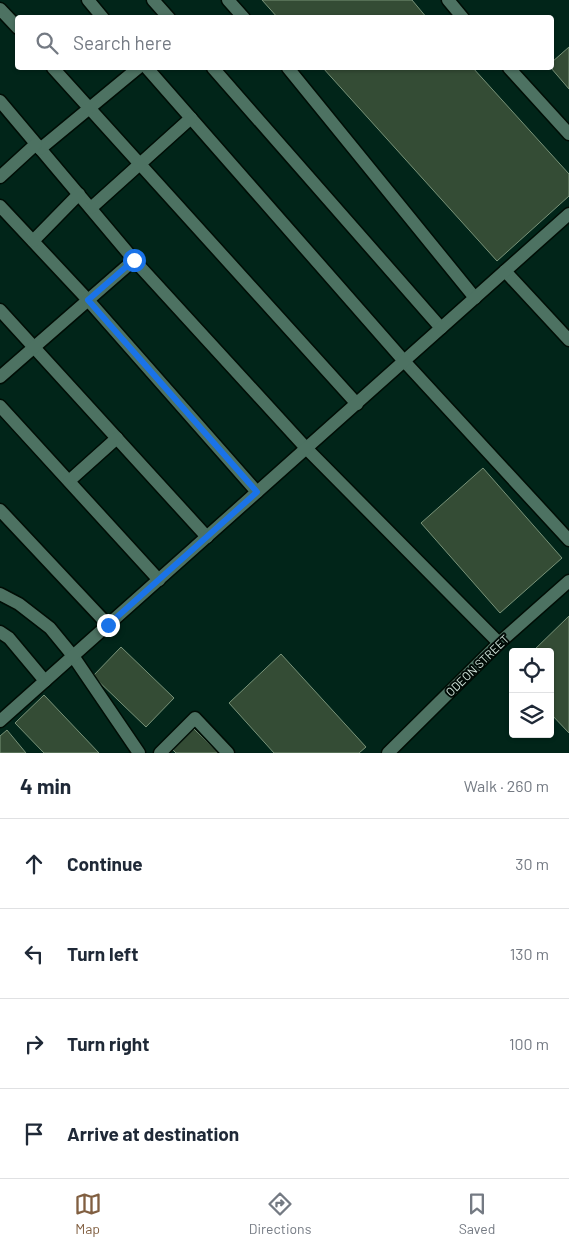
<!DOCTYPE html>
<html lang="en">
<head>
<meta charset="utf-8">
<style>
	:root { --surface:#fff; --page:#f2f2f3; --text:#1f2937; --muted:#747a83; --line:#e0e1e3; --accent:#815f41 }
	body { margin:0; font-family:Barlow,sans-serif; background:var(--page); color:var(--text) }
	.controls { position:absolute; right:15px; bottom:15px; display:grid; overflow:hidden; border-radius:5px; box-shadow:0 1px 4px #0004 }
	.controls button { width:45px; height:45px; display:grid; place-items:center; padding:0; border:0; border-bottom:1px solid var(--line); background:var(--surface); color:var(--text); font:25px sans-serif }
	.stop { position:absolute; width:15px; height:15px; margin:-11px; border:4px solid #1a73e8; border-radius:50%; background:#fff }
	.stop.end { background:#1a73e8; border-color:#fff; box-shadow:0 1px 5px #0008 }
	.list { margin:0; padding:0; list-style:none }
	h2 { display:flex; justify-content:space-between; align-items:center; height:65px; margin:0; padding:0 20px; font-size:21px }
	h2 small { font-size:16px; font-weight:400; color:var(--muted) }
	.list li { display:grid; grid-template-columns:32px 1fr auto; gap:15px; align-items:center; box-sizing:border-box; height:90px; padding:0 20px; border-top:1px solid var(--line) }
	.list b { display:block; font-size:19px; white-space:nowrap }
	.list em { font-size:16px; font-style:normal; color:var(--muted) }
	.icon { flex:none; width:28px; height:28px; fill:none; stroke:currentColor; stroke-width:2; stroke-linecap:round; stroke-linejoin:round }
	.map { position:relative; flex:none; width:569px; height:753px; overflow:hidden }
	.search { position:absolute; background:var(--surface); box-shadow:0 1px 4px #0004; left:15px; right:15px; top:15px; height:55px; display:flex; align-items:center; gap:12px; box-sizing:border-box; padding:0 18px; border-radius:5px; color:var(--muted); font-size:19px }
	.sheet { height:425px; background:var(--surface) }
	nav { display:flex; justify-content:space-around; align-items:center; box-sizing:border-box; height:70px; border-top:1px solid var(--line); background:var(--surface); font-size:14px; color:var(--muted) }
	nav a { display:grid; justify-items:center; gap:2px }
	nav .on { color:var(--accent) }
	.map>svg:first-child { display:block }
	.building { fill:#344c35; stroke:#799379 }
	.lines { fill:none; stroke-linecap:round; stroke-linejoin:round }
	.minor-casing { stroke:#000d05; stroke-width:15 }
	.minor { stroke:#4d7262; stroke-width:12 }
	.route { stroke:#1a73e8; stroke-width:6 }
	.labels { text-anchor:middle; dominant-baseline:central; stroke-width:4; stroke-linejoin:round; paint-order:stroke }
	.street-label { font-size:12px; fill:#d2e5dc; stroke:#010b06 }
</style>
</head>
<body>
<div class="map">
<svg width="569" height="753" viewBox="0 0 569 753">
	<rect width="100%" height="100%" fill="#012519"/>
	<!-- building -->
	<g class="building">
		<polygon points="262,0 412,0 427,18 278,18"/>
		<polygon points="569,47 569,89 551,68 552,62"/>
		<polygon points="323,68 473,68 569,174 569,196 497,261"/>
		<polygon points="483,468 562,558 500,613 421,523"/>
		<polygon points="569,616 569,733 550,713 550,652 532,652"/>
		<polygon points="121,647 174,698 146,727 93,676"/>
		<polygon points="281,654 366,747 359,753 274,753 229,703"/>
		<polygon points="44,695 99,753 44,753 15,723"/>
		<polygon points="194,729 219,753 176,753 173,750"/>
		<polygon points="7,730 26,753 0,753 0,736"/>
	</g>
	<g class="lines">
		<!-- minor casing -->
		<g class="minor-casing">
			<g id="minor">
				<polyline points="88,0 103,18"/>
				<polyline points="153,0 169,18"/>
				<polyline points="228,0 244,18"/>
				<polyline points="448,0 463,18"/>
				<polyline points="0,9 18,28"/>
				<polyline points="53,68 357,404"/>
				<polyline points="147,68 404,361 569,540"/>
				<polyline points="213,68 441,328"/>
				<polyline points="288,68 475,298"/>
				<polyline points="509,68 569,134"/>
				<polyline points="0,101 134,260 306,448 499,643"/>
				<polyline points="40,149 138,68"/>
				<polyline points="0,177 36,144"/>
				<polyline points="0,206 88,300 257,492"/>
				<polyline points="91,208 191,118"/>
				<polyline points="33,241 79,194"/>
				<polyline points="505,271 569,340"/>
				<polyline points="0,310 207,537"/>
				<polyline points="0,377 134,260"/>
				<polyline points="0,406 159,580"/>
				<polyline points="69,481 117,438"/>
				<polyline points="0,510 108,625"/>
				<polyline points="0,594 19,604 50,628 73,656 139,753"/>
				<polyline points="0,632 9,638 45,681"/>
				<polyline points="0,721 569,214"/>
				<polyline points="160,753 195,718 228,753"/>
				<polyline points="388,753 499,643 569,581"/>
			</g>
		</g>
		<!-- minor -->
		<use href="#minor" class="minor"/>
	</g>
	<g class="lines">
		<!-- route -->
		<polyline class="route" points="108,625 257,492 88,300 134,260"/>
	</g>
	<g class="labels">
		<!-- street labels -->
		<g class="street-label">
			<text transform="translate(477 665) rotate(-44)">ODEON STREET</text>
		</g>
	</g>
</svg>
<div class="controls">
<button><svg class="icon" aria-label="locate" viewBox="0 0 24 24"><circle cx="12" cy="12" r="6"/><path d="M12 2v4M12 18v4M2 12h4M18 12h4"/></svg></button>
<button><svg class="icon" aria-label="layers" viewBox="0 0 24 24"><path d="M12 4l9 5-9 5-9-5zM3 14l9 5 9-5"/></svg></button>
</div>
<div class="stop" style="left:134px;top:260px"></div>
<div class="stop end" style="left:108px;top:625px"></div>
<div class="search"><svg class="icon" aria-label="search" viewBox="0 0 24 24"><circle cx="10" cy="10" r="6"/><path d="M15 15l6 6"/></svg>Search here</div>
</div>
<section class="sheet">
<h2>4 min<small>Walk · 260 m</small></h2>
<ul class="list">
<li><svg class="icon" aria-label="ahead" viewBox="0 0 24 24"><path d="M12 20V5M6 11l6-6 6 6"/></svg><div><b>Continue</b></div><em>30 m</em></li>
<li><svg class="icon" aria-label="left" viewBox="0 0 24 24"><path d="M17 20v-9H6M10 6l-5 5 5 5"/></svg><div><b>Turn left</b></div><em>130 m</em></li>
<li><svg class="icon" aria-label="right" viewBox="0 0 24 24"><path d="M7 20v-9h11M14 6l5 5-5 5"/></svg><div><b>Turn right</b></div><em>100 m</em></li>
<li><svg class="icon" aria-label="arrive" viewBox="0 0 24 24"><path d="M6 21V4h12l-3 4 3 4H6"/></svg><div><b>Arrive at destination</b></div></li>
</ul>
</section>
<nav>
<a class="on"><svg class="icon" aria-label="map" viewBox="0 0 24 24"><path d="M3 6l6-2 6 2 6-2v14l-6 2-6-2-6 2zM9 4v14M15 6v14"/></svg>Map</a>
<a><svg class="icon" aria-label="directions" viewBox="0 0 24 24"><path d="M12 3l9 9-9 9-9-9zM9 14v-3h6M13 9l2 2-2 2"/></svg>Directions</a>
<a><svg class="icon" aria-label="saved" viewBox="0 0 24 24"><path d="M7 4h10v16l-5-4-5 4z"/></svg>Saved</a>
</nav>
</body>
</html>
